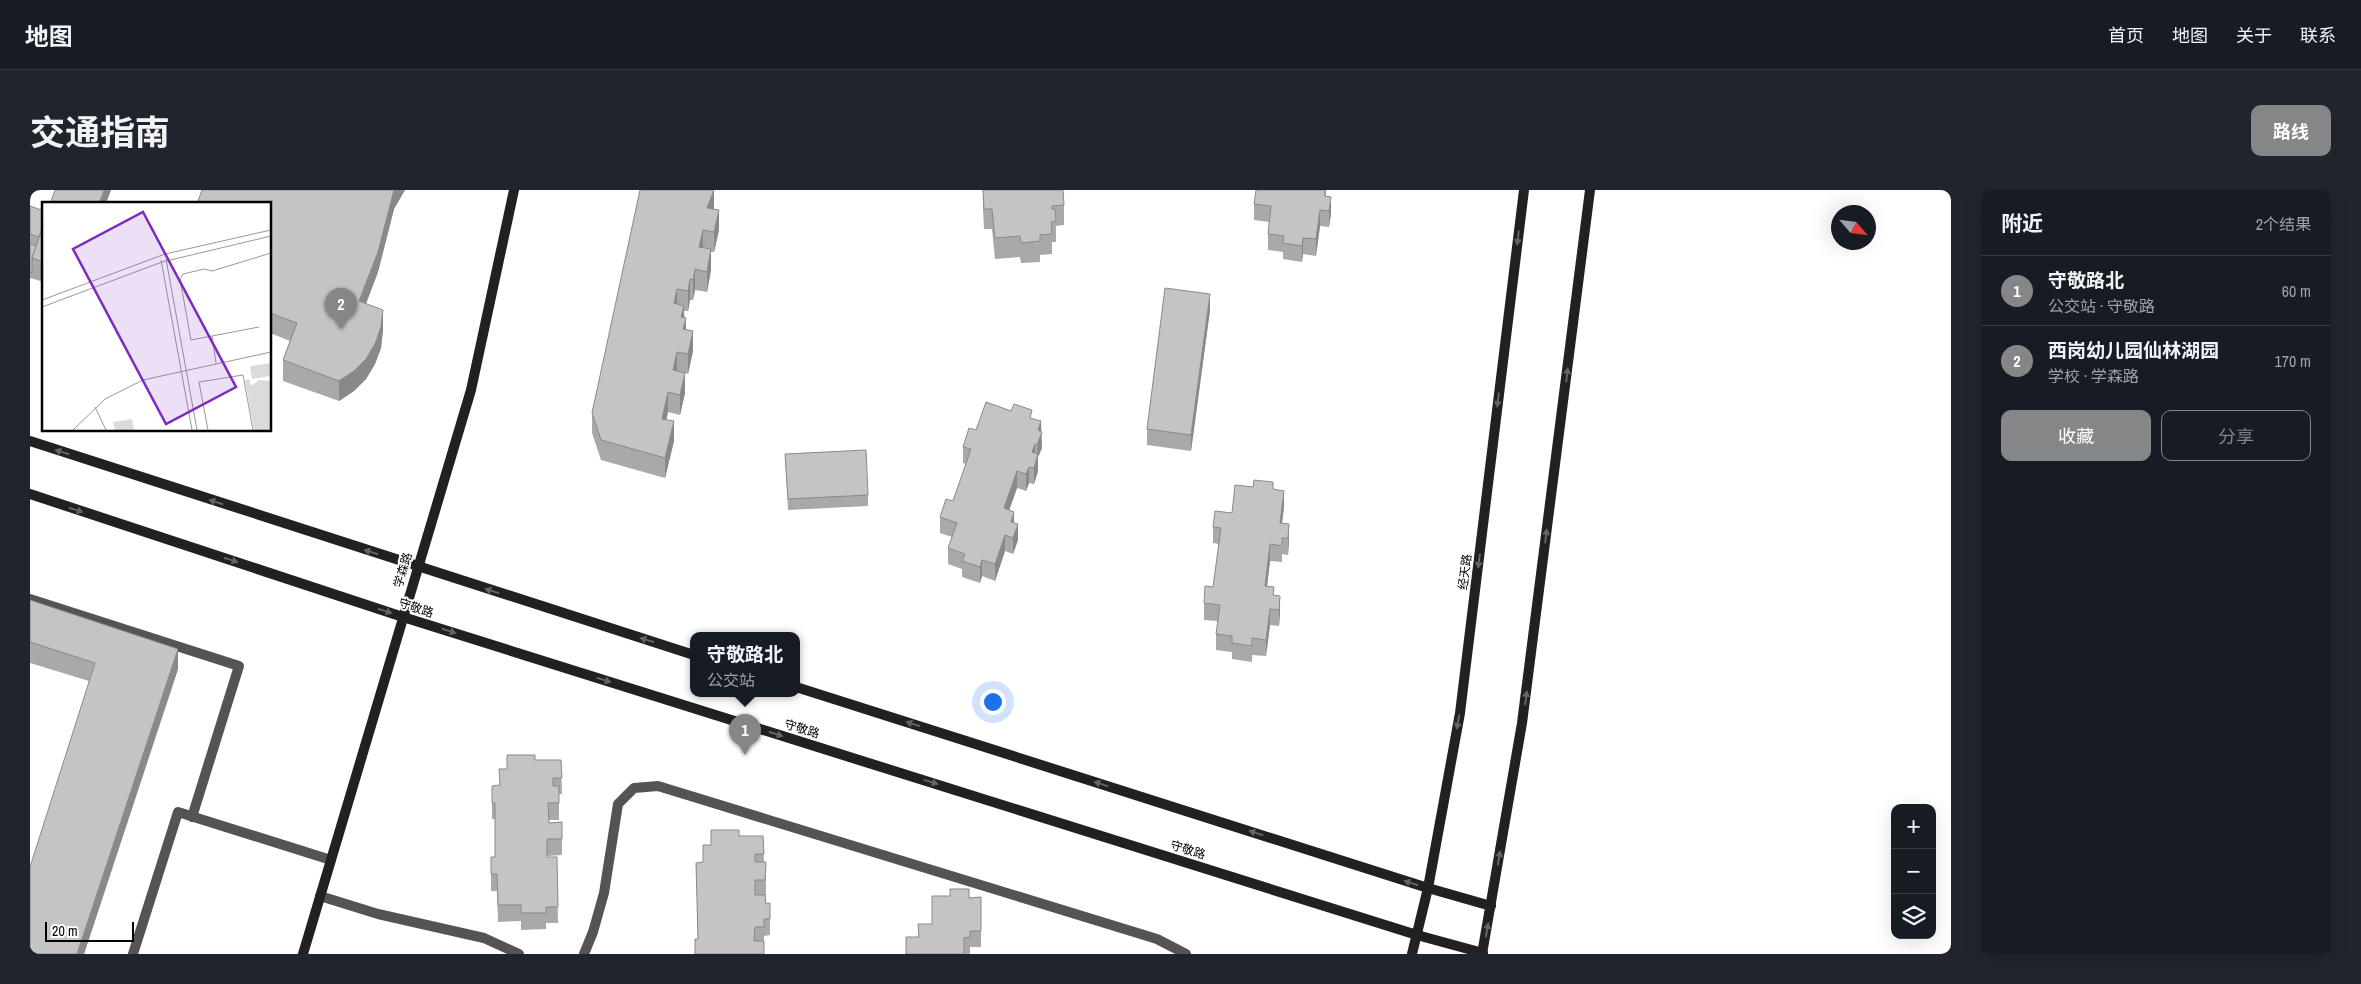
<!DOCTYPE html>
<html lang="zh">
<head>
<meta charset="utf-8">
<style>
	:root { --surface:#171b24; --page:#20242c; --text:#f1f3f6; --muted:#9ea1a6; --line:#363941; --accent:#858687 }
	body { margin:0; font-family:"Archivo Narrow","Noto Sans SC",sans-serif; background:var(--page); color:var(--text) }
	.controls { position:absolute; right:15px; bottom:15px; display:grid; overflow:hidden; border-radius:10px; box-shadow:0 5px 20px #0002 }
	.controls button { width:45px; height:45px; display:grid; place-items:center; padding:0; border:0; border-bottom:1px solid var(--line); background:var(--surface); color:var(--text); font:25px sans-serif }
	.compass { position:absolute; left:1801px; top:15px; width:45px; height:45px; border-radius:50%; background:var(--surface); box-shadow:0 5px 20px #0002; rotate:118deg }
	.scale { position:absolute; left:15px; bottom:12px; width:89px; box-sizing:border-box; padding-left:5px; border:2px solid #000; border-top:0; font-size:14px; line-height:18px; white-space:nowrap; color:#000; -webkit-text-stroke:4px #fff; paint-order:stroke }
	.you { position:absolute; left:962px; top:511px; width:18px; height:18px; margin:-12px; border:4px solid #fff; border-radius:50%; background:#1a73e8; box-shadow:0 0 0 8px #1a73e833 }
	.badge { display:grid; place-items:center; width:32px; height:32px; border-radius:50%; background:var(--accent); color:#fff; font-size:16px; font-weight:700 }
	.pin { position:absolute; translate:-50% -41px; filter:drop-shadow(0 1px 2px #0008) }
	.pin::after { content:''; position:absolute; top:26px; width:18px; height:15px; background:inherit; clip-path:polygon(0 0,100% 0,50% 100%) }
	.popup { position:absolute; left:660px; top:442px; width:110px; height:65px; box-sizing:border-box; display:grid; place-content:center; border-radius:10px; background:var(--surface); filter:drop-shadow(0 1px 4px #0005); font-size:16px; white-space:nowrap; color:var(--muted) }
	.popup b { font-size:19px; color:var(--text) }
	.popup::after { content:''; position:absolute; left:50%; top:100%; margin-left:-10px; border:10px solid transparent; border-top-color:var(--surface) }
	.list { margin:0; padding:0; list-style:none }
	h2 { display:flex; justify-content:space-between; align-items:center; height:65px; margin:0; padding:0 20px; font-size:21px }
	h2 small { font-size:16px; font-weight:400; color:var(--muted) }
	.list li { display:grid; grid-template-columns:32px 1fr auto; gap:15px; align-items:center; box-sizing:border-box; height:70px; padding:0 20px; border-top:1px solid var(--line) }
	.list b { display:block; font-size:19px; white-space:nowrap }
	.list p { margin:0; font-size:16px; white-space:nowrap; color:var(--muted) }
	.list em { font-size:16px; font-style:normal; color:var(--muted) }
	.actions { display:flex; gap:10px; padding:15px 20px }
	.actions a { flex:1; padding:11px 0; border:1px solid var(--accent); border-radius:10px; text-align:center; font-size:18px; color:var(--accent) }
	.actions .main { background:var(--accent); color:#fff }
	.icon { flex:none; width:28px; height:28px; fill:none; stroke:currentColor; stroke-width:2; stroke-linecap:round; stroke-linejoin:round }
	.map { position:relative; flex:none; width:1921px; height:764px; overflow:hidden; border-radius:10px }
	header { display:flex; align-items:center; gap:30px; box-sizing:border-box; height:70px; padding:0 25px; background:var(--surface); border-bottom:1px solid var(--line) }
	header strong { font-size:24px }
	nav { display:flex; gap:28px; margin-inline-start:auto; font-size:18px }
	.intro { display:flex; align-items:center; justify-content:space-between; box-sizing:border-box; height:120px; padding:0 30px }
	h1 { margin:0; font-size:35px }
	.button { padding:12px 22px; border-radius:10px; background:var(--accent); color:#fff; font-size:18px; font-weight:700 }
	main { display:flex; gap:30px; padding:0 30px }
	aside { flex:1; background:var(--surface); border-radius:10px; box-shadow:0 5px 20px #0002 }
	.map>svg:first-child { display:block }
	.lines { fill:none; stroke-linecap:round; stroke-linejoin:round }
	.lane { stroke:#545454; stroke-width:10 }
	.street { stroke:#545454; stroke-width:10 }
	.secondary { stroke:#212121; stroke-width:10 }
	.wall { fill:#a9a9a9 }
	.shaded-wall { fill:#898989 }
	.building { fill:#c4c4c4; stroke:#898989 }
	.oneway { fill:#646464 }
	.labels { text-anchor:middle; dominant-baseline:central; stroke-width:4; stroke-linejoin:round; paint-order:stroke }
	.street-label { font-size:12px; fill:#000; stroke:#fff }
	.inset-road { fill:none; stroke:#999; stroke-width:1 }
	.view { fill:#7b2cbf; fill-opacity:0.15; stroke:#7b2cbf; stroke-width:2.5 }
	.inset-edge { fill:none; stroke:#000; stroke-width:2.5 }
</style>
</head>
<body>
<header>
<strong>地图</strong>
<nav><a>首页</a><a>地图</a><a>关于</a><a>联系</a></nav>
</header>
<div class="intro"><h1>交通指南</h1><a class="button">路线</a></div>
<main>
<div class="map">
<svg width="1921" height="764" viewBox="0 0 1921 764">
	<rect width="100%" height="100%" fill="#fff"/>
	<g class="lines">
		<!-- lane -->
		<g class="lane">
			<polyline points="0,409 209,476 162,627"/>
			<polyline points="103,764 148,622 301,670"/>
		</g>
		<!-- street -->
		<g class="street">
			<polyline points="290,706 348,724 454,748 489,764"/>
			<polyline points="554,764 563,742 574,703 588,614 604,598 628,596 1127,749 1156,764"/>
		</g>
		<!-- secondary -->
		<g class="secondary">
			<polyline points="0,251 664,465"/>
			<polyline points="0,304 373,427 1387,745 1453,763"/>
			<polyline points="766,497 1398,698 1461,716"/>
			<polyline points="273,764 441,200 484,0"/>
			<polyline points="1382,764 1398,698 1430,523 1494,0"/>
			<polyline points="1452,764 1492,533 1560,0"/>
		</g>
	</g>
	<!-- wall -->
	<g class="wall">
		<polygon points="172,0 375,0 364,19 348,82 336,114 353,140 351,158 345,174 336,189 324,201 309,211 253,191 253,170 260,151 240,143 240,14"/>
		<polygon points="953,0 1034,15 1034,35 1026,36 1026,52 1022,52 1022,64 1010,65 1010,72 991,73 990,67 965,69 962,39 954,39 953,19"/>
		<polygon points="1296,0 1296,6 1301,23 1299,37 1290,36 1286,66 1273,64 1272,72 1253,69 1253,62 1238,60 1238,44 1239,32 1224,30 1224,14"/>
		<polygon points="0,16 14,21 14,92 0,88"/>
		<polygon points="684,19 689,40 684,62 681,62 681,80 677,102 665,100 663,110 660,110 658,121 654,121 656,139 663,161 658,184 655,183 655,203 650,225 638,222 636,230 644,251 635,288 571,270 562,243 562,223"/>
		<polygon points="1180,120 1161,261 1117,255 1117,239"/>
		<polygon points="1002,228 1011,242 1012,258 1008,267 1008,281 1004,294 999,293 996,301 987,298 979,320 984,333 988,350 983,364 975,361 965,391 952,386 950,393 932,387 932,379 918,374 918,358 922,347 910,343 910,327 923,311 936,274 933,273 933,257 946,240"/>
		<polygon points="755,264 838,305 838,316 758,320"/>
		<polygon points="1243,300 1254,317 1252,333 1259,350 1258,365 1252,364 1252,372 1240,371 1237,396 1244,405 1250,422 1249,436 1240,435 1236,466 1222,465 1222,472 1202,469 1202,462 1186,460 1186,444 1188,431 1174,430 1174,413 1183,397 1189,354 1183,353 1183,337 1202,323"/>
		<polygon points="0,410 148,479 54,764 0,764 59,491 0,473"/>
		<polygon points="505,570 531,570 532,604 529,604 529,630 519,630 519,633 532,632 532,665 517,666 517,667 527,667 528,733 516,733 516,739 491,740 491,731 468,732 467,701 461,701 461,667 465,667 465,629 462,629 462,596 469,595 477,579"/>
		<polygon points="709,646 733,646 734,672 736,672 736,714 740,713 740,745 734,746 734,764 668,749 666,673 673,672 681,655"/>
		<polygon points="951,707 951,757 940,757 940,764 876,764 888,747 939,708"/>
	</g>
	<!-- shaded-wall -->
	<g class="shaded-wall">
		<polygon points="74,0 81,0 76,14 69,14"/>
		<polygon points="364,0 375,0 364,19 348,82 329,131 329,111"/>
		<polygon points="684,0 684,20 677,18"/>
		<polygon points="1301,7 1301,23 1299,37 1299,21"/>
		<polygon points="689,20 689,40 684,62 684,42"/>
		<polygon points="1290,20 1290,36 1286,66 1286,49"/>
		<polygon points="673,40 673,60 669,57"/>
		<polygon points="1273,48 1273,64 1272,72 1272,56"/>
		<polygon points="681,59 681,80 677,102 677,82"/>
		<polygon points="665,79 665,100 663,110 663,90"/>
		<polygon points="660,89 660,110 658,121 658,101"/>
		<polygon points="647,99 647,119 644,113"/>
		<polygon points="1180,104 1180,120 1161,261 1161,245"/>
		<polygon points="654,116 654,136 656,128 656,149 651,127"/>
		<polygon points="353,120 353,140 351,158 345,174 336,189 324,201 309,211 309,191"/>
		<polygon points="663,141 663,161 658,184 658,164"/>
		<polygon points="647,162 647,182 643,180"/>
		<polygon points="655,183 655,203 650,225 650,205"/>
		<polygon points="638,202 638,222 632,249 632,229"/>
		<polygon points="644,231 644,251 635,288 635,268"/>
		<polygon points="1011,231 1012,258 1008,267 1008,281 1004,294 1004,278 1007,269 1008,240"/>
		<polygon points="1005,254 1005,270 1002,279 1002,262"/>
		<polygon points="999,277 999,293 996,301 996,284"/>
		<polygon points="987,281 987,298 974,335 974,318"/>
		<polygon points="1254,301 1254,317 1250,349 1250,333"/>
		<polygon points="984,322 984,338 981,348 981,332"/>
		<polygon points="988,334 988,350 983,364 983,348"/>
		<polygon points="1259,334 1259,350 1258,365 1258,348"/>
		<polygon points="975,345 975,361 965,391 965,374"/>
		<polygon points="1240,354 1240,371 1235,412 1235,396"/>
		<polygon points="952,370 952,386 950,393 950,377"/>
		<polygon points="1250,406 1250,422 1249,436 1249,420"/>
		<polygon points="1240,419 1240,435 1236,466 1236,450"/>
		<polygon points="148,459 148,479 54,764 47,764"/>
	</g>
	<!-- building -->
	<g class="building">
		<polygon points="25,0 74,0 69,14 20,14"/>
		<polygon points="172,0 364,0 348,62 329,111 353,120 351,137 345,154 336,169 324,181 309,191 253,170 267,133 240,123 240,14 167,14"/>
		<polygon points="610,0 684,0 677,18 689,20 684,42 673,40 669,57 681,59 677,82 665,79 663,90 660,89 658,101 647,99 644,113 654,116 651,127 656,128 653,139 663,141 658,164 647,162 643,180 655,183 650,205 638,202 632,229 644,231 635,268 571,250 562,223"/>
		<polygon points="953,0 1033,0 1034,15 1022,16 1022,19 1025,19 1026,31 1021,32 1022,44 1010,45 1010,51 991,53 990,46 965,48 962,19 954,19"/>
		<polygon points="1226,0 1295,0 1295,6 1301,7 1299,21 1290,20 1286,49 1273,48 1272,56 1253,53 1254,46 1238,44 1241,16 1224,14"/>
		<polygon points="0,16 14,21 14,33 9,47 0,44"/>
		<polygon points="14,33 14,72 2,68"/>
		<polygon points="0,54 6,56 2,68 2,83 0,82"/>
		<polygon points="1135,98 1180,104 1161,245 1117,239"/>
		<polygon points="956,212 981,221 984,214 1002,220 1000,228 1011,231 1008,240 1012,242 1007,255 1005,254 1002,262 1008,264 1004,278 999,277 996,284 987,281 974,318 984,322 981,332 988,334 983,348 975,345 965,374 952,370 950,377 932,371 935,364 918,358 927,333 910,327 916,309 923,311 941,259 933,257 939,238 946,240"/>
		<polygon points="836,260 838,305 758,309 755,264"/>
		<polygon points="1224,290 1243,292 1243,299 1254,301 1250,333 1259,334 1258,348 1252,348 1252,356 1240,354 1235,396 1244,397 1243,405 1250,406 1249,420 1240,419 1236,450 1222,448 1222,456 1202,453 1202,446 1186,444 1190,415 1174,413 1175,396 1183,397 1191,338 1183,337 1185,321 1202,323 1205,295 1223,297"/>
		<polygon points="0,410 148,459 47,764 0,764 0,677 65,473 0,452"/>
		<polygon points="477,565 505,565 505,570 531,570 532,588 523,588 523,596 529,596 529,613 518,613 519,633 532,632 532,649 517,649 517,667 527,667 528,717 516,717 516,723 491,723 491,715 468,715 467,684 461,684 461,667 465,667 465,613 462,613 462,596 470,595 469,579 477,579"/>
		<polygon points="681,640 709,640 709,646 733,646 734,664 725,664 725,672 736,672 735,690 725,690 725,705 735,705 736,714 740,713 740,729 734,729 734,737 725,737 724,751 734,751 734,764 665,764 665,749 668,749 666,673 673,672 673,655 681,655"/>
		<polygon points="920,699 939,699 939,708 951,707 951,741 940,741 940,747 934,748 934,764 876,764 876,747 889,747 888,734 902,734 902,706 920,706"/>
	</g>
	<!-- one-way arrows -->
	<defs><path id="oneway-solid" d="M-6-.8H1V-3.2L6.5 0L1 3.2V.8H-6Z" transform="scale(1.25)"/></defs>
	<g class="oneway">
		<use href="#oneway-solid" transform="translate(1488 48) rotate(97)"/>
		<use href="#oneway-solid" transform="translate(1537 185) rotate(-83)"/>
		<use href="#oneway-solid" transform="translate(1468 210) rotate(97)"/>
		<use href="#oneway-solid" transform="translate(32 262) rotate(-162)"/>
		<use href="#oneway-solid" transform="translate(186 312) rotate(-162)"/>
		<use href="#oneway-solid" transform="translate(46 320) rotate(18)"/>
		<use href="#oneway-solid" transform="translate(1516 346) rotate(-83)"/>
		<use href="#oneway-solid" transform="translate(341 362) rotate(-162)"/>
		<use href="#oneway-solid" transform="translate(201 370) rotate(18)"/>
		<use href="#oneway-solid" transform="translate(1449 371) rotate(97)"/>
		<use href="#oneway-solid" transform="translate(462 401) rotate(-162)"/>
		<use href="#oneway-solid" transform="translate(355 421) rotate(18)"/>
		<use href="#oneway-solid" transform="translate(419 441) rotate(17)"/>
		<use href="#oneway-solid" transform="translate(617 450) rotate(-162)"/>
		<use href="#oneway-solid" transform="translate(574 490) rotate(17)"/>
		<use href="#oneway-solid" transform="translate(1496 508) rotate(-83)"/>
		<use href="#oneway-solid" transform="translate(1428 532) rotate(100)"/>
		<use href="#oneway-solid" transform="translate(883 534) rotate(-162)"/>
		<use href="#oneway-solid" transform="translate(746 544) rotate(17)"/>
		<use href="#oneway-solid" transform="translate(901 592) rotate(17)"/>
		<use href="#oneway-solid" transform="translate(1071 594) rotate(-162)"/>
		<use href="#oneway-solid" transform="translate(1226 643) rotate(-162)"/>
		<use href="#oneway-solid" transform="translate(1469 668) rotate(-80)"/>
		<use href="#oneway-solid" transform="translate(1381 693) rotate(-162)"/>
		<use href="#oneway-solid" transform="translate(1457 740) rotate(-80)"/>
	</g>
	<g class="labels">
		<!-- street labels -->
		<g class="street-label">
			<text transform="translate(373 380) rotate(-73)">学森路</text>
			<text transform="translate(1435 382) rotate(-83)">经天路</text>
			<text transform="translate(386 418) rotate(18)">守敬路</text>
			<text transform="translate(772 539) rotate(17)">守敬路</text>
			<text transform="translate(1158 660) rotate(17)">守敬路</text>
		</g>
	</g>
	<!-- overview -->
	<g transform="translate(12 12)">
		<rect width="229" height="229" fill="#fff"/>
		<path d="M229 161V174L210 177 208 164ZM207 177 209 184 217 178 229 179V228H212L203 178ZM90 217 92 228H73L71 220Z" fill="#dbdbdb"/>
		<path class="inset-road" d="M124 57 155 228M119 58 150 228M0 98 123 52 229 28M0 105 120 60 229 34M217 125 149 138 138 77 141 72 162 67 170 69 229 51M170 134 174 161M53 205 64 228M31 228 63 197 101 178 229 150M166 228 157 180 201 173 211 228"/>
		<path class="view" d="M101 10 194 185 124 222 31 47Z"/>
		<rect width="229" height="229" class="inset-edge"/>
	</g>
</svg>
<div class="controls">
<button>+</button>
<button>−</button>
<button><svg class="icon" aria-label="layers" viewBox="0 0 24 24"><path d="M12 4l9 5-9 5-9-5zM3 14l9 5 9-5"/></svg></button>
</div>
<svg class="compass" viewBox="-18 -18 36 36"><path d="M0-13l5 13h-10z" fill="#e53935"/><path d="M0 13l5-13h-10z" fill="#9ea1a6"/></svg>
<div class="scale">20 m</div>
<div class="you"></div>
<div class="pin badge" style="left:715px;top:565px">1</div>
<div class="popup"><b>守敬路北</b>公交站</div>
<div class="pin badge" style="left:311px;top:139px">2</div>
</div>
<aside>
<h2>附近<small>2个结果</small></h2>
<ul class="list">
<li><span class="badge">1</span><div><b>守敬路北</b><p>公交站 · 守敬路</p></div><em>60 m</em></li>
<li><span class="badge">2</span><div><b>西岗幼儿园仙林湖园</b><p>学校 · 学森路</p></div><em>170 m</em></li>
</ul>
<div class="actions"><a class="main">收藏</a><a>分享</a></div>
</aside>
</main>
</body>
</html>
